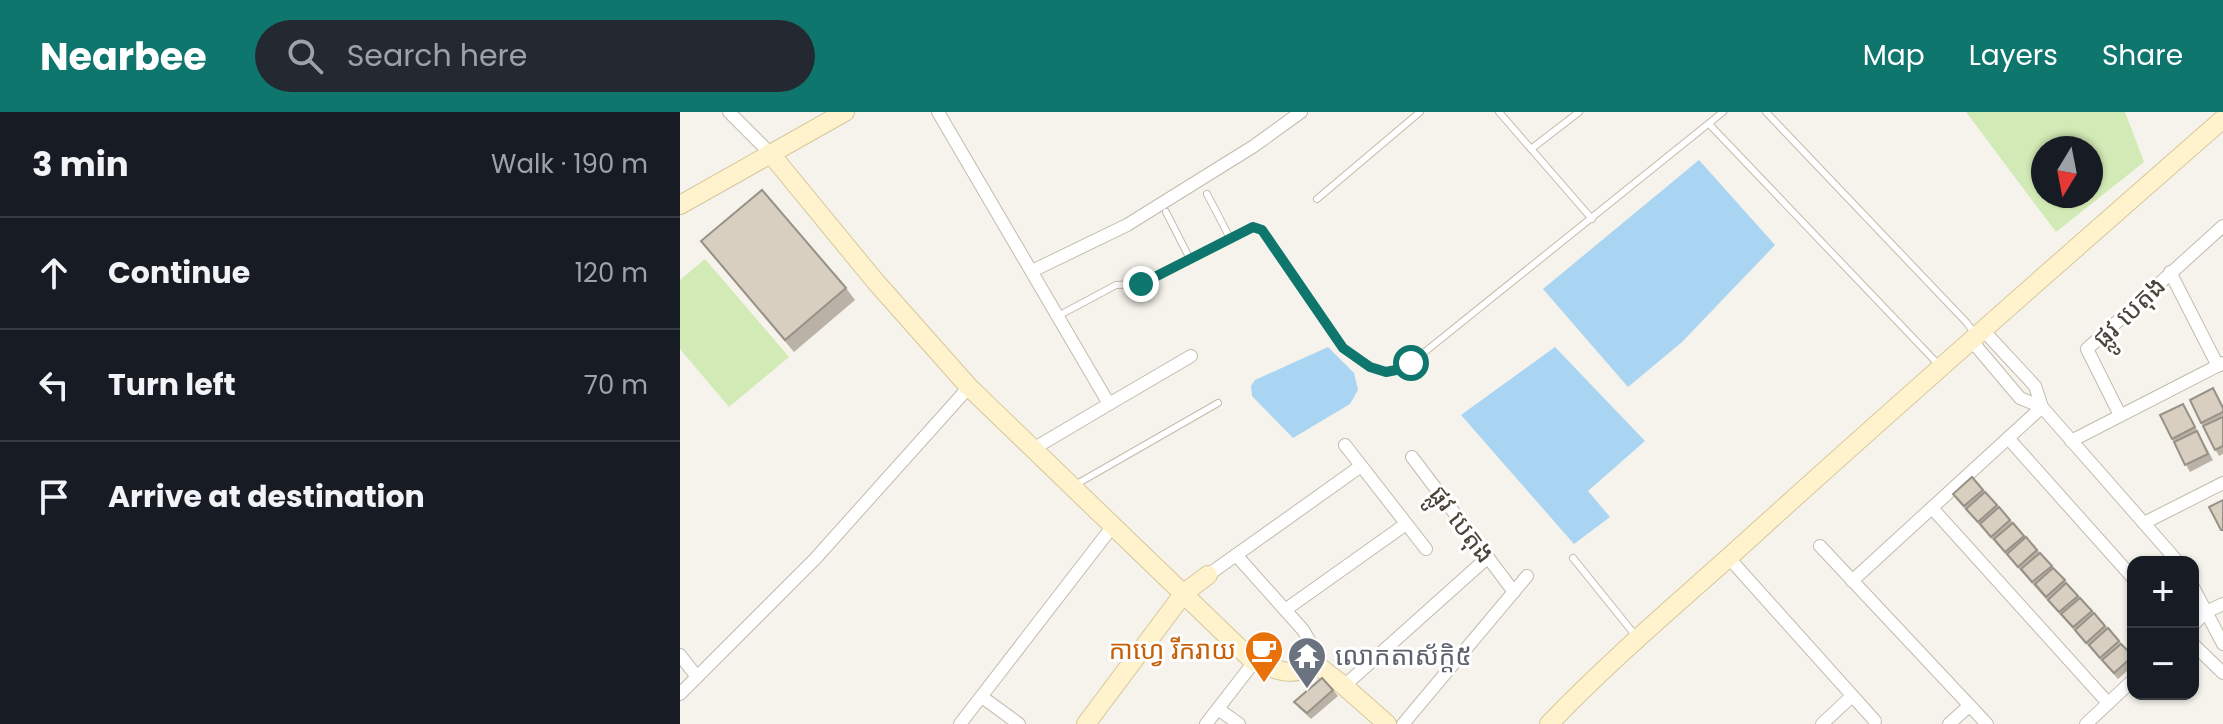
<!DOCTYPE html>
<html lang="en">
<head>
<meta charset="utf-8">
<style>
	:root { --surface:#171b24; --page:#242831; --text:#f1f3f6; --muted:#9ea1a6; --line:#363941; --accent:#0f766e }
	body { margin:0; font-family:Poppins,"Noto Sans Khmer",sans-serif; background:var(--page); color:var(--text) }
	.controls { position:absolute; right:24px; bottom:24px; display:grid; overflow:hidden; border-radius:16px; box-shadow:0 2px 6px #0004 }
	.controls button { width:72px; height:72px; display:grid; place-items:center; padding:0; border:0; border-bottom:2px solid var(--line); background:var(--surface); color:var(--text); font:40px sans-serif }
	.compass { position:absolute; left:1351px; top:24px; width:72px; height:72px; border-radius:50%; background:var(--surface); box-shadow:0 2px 6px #0004; rotate:190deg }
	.stop { position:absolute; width:24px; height:24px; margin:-18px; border:6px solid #0f766e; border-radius:50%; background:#fff }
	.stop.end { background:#0f766e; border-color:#fff; box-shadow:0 2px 8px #0008 }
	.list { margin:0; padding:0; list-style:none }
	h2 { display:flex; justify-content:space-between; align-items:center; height:104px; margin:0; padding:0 32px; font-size:34px }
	h2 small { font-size:26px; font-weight:400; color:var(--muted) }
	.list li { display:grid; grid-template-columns:52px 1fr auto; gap:24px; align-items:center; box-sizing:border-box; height:112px; padding:0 32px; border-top:2px solid var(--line) }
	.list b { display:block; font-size:30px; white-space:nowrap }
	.list em { font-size:26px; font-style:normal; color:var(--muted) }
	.icon { flex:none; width:44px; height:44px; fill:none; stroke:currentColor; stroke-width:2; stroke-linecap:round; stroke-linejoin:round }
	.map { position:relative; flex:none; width:1543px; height:612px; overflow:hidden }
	header { display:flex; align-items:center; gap:48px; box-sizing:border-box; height:112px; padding:0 40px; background:var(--accent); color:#fff }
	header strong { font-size:38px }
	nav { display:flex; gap:44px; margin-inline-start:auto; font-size:28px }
	.search { width:560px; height:72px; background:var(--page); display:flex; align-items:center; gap:20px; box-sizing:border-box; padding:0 28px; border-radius:44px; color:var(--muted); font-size:30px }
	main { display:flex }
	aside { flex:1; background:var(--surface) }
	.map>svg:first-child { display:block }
	.green { fill:#d2eab5; fill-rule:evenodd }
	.water { fill:#a9d4f2 }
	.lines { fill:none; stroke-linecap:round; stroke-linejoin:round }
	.lane-casing { stroke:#c2bbae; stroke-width:8 }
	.street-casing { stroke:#c2bbae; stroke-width:14 }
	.secondary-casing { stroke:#d6c79b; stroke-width:20 }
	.lane { stroke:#fff; stroke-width:6 }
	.street { stroke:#fff; stroke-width:12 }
	.secondary { stroke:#fff3cd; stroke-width:18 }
	.wall { fill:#bab2a6 }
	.building { fill:#d8cfc1; stroke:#979187; stroke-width:2 }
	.route { stroke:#0f766e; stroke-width:10 }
	.labels { text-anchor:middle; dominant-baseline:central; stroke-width:6; stroke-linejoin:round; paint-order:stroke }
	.street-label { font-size:26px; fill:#4b4439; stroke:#fff }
	.food-label { font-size:26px; fill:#c56008; stroke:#fff; text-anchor:end }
	.worship-label { font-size:26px; fill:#5b616d; stroke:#fff; text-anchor:start }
</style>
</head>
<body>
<header>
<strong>Nearbee</strong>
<div class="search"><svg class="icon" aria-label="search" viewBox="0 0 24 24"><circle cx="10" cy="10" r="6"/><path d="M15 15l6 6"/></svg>Search here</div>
<nav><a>Map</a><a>Layers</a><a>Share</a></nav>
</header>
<main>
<aside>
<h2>3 min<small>Walk · 190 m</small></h2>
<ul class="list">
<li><svg class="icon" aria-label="ahead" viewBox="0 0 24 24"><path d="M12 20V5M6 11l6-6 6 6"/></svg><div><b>Continue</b></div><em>120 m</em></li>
<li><svg class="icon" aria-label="left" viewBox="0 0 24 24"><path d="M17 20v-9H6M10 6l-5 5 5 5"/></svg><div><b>Turn left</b></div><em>70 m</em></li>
<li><svg class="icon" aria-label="arrive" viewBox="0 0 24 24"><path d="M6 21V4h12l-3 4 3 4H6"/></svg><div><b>Arrive at destination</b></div></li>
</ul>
</aside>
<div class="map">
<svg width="1543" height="612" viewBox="0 0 1543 612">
	<rect width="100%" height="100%" fill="#f6f3ec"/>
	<!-- green -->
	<g class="green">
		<path d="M1286 0H1445L1464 50 1376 120ZM1411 36V84H1363V36Z"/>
		<polygon points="25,147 109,245 49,295 0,237 0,168"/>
	</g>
	<!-- water -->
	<g class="water">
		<polygon points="1019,48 1095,133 1002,230 948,275 863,177"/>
		<polygon points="648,235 674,261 678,278 670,292 613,326 572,284 571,274 575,268"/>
		<polygon points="875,235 965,329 908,379 930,405 894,432 781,303"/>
	</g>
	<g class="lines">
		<!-- lane casing -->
		<g class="lane-casing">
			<g id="lane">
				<polyline points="819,0 912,107"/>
				<polyline points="1086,0 1287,211 1294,221"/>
				<polyline points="1029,12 1258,252"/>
				<polyline points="851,37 899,0"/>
				<polyline points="527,82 550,126"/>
				<polyline points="637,87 740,0"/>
				<polyline points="486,100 510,147"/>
				<polyline points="378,204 436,173 461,172 573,115 582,118 663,236 690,255 706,260 721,257 731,251 1043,0"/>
				<polyline points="395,373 538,291"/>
				<polyline points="893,446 955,523"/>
			</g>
		</g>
		<!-- street casing -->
		<g class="street-casing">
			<g id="street">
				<polyline points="49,0 90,41"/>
				<polyline points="258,0 429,292 353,337"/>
				<polyline points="352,159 447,113 574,34 621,0"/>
				<polyline points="1490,160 1538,254"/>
				<polyline points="1303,218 1355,274 1362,295 1498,450"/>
				<polyline points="1291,228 1340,286 1362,295"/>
				<polyline points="429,292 511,244"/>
				<polyline points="1440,303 1407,237 1543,114"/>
				<polyline points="1328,326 1453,466"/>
				<polyline points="1391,329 1543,251"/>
				<polyline points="665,333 746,437"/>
				<polyline points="732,345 834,480"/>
				<polyline points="1252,396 1428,591"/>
				<polyline points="1464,411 1543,371"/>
				<polyline points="1140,434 1307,612"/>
				<polyline points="556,443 623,518 632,533 638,554"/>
				<polyline points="1049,446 1195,609"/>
				<polyline points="528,463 681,354"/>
				<polyline points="1172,469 1362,295"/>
				<polyline points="1513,475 1543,532"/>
				<polyline points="605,498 726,412"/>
				<polyline points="1513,513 1526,500 1543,492"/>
				<polyline points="1513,532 1543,561"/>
				<polyline points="0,543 17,565"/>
				<polyline points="664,574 807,446"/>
				<polyline points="0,582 135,447 289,275"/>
				<polyline points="302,585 339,612"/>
				<polyline points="538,597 559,612"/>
				<polyline points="280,612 432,415"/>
				<polyline points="526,612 574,550"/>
				<polyline points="723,612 847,464"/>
				<polyline points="1142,612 1172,584"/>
				<polyline points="1269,612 1289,594"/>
				<polyline points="1406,612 1453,568"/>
			</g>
		</g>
		<!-- secondary casing -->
		<g class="secondary-casing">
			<g id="secondary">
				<path d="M90 41 195 169 289 275 574 550C602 560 609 564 638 554L664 574 707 612"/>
				<polyline points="0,93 165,0"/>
				<polyline points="406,612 504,481 528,463"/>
				<path d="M869 612C935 543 1009 482 1079 418 1232 279 1388 143 1543 7"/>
			</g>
		</g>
		<!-- lane -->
		<use href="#lane" class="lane"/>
		<!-- street -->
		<use href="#street" class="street"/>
		<!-- secondary -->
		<use href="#secondary" class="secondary"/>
	</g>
	<!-- wall -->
	<g class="wall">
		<polygon points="21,129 166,176 175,188 114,240 30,141"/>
		<polygon points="1537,282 1543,294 1543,342 1539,344 1521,311"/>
		<polygon points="1503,292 1533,348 1510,360 1492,327"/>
		<polygon points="1292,365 1453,544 1453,554 1438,567 1277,388 1273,382"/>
		<polygon points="653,578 658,584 631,607 619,596 614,590"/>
	</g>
	<!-- building -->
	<g class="building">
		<polygon points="82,78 166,176 105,228 21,129"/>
		<polygon points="1533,276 1543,296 1543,300 1521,311 1510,288"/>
		<polygon points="1503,292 1515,315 1492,327 1480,303"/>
		<polygon points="1543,305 1543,334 1535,338 1523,314"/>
		<polygon points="1517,319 1528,342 1505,353 1494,330"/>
		<polygon points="1292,365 1303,378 1284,394 1273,382"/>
		<polygon points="1305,380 1317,393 1298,410 1286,397"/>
		<polygon points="1543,388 1543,418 1541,418 1529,395"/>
		<polygon points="1319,395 1330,408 1311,425 1300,412"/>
		<polygon points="1333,411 1344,424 1325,440 1314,427"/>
		<polygon points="1346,425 1357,438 1338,455 1327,442"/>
		<polygon points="1360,441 1372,454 1352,470 1341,457"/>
		<polygon points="1373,456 1385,468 1366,485 1355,472"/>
		<polygon points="1386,471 1398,484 1379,500 1368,488"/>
		<polygon points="1400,486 1412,499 1393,515 1381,502"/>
		<polygon points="1414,501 1425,514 1406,531 1395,518"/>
		<polygon points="1428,516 1439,529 1420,546 1409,533"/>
		<polygon points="1441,532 1453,544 1434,561 1422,548"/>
		<polygon points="642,566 653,578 627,601 614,590"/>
	</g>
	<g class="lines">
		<!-- route -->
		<polyline class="route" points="461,172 573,115 582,118 663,236 690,255 706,260 721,257 731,251"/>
	</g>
	<!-- icons -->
	<defs>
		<g id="cafe-pin" transform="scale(2)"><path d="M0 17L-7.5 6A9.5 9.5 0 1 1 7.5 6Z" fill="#e8710a" stroke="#fff"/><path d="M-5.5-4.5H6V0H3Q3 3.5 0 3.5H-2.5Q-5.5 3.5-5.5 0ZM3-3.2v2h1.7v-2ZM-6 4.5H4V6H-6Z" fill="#fff"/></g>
		<g id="temple-pin" transform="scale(2)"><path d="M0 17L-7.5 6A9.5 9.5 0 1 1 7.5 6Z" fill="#6b7280" stroke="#fff"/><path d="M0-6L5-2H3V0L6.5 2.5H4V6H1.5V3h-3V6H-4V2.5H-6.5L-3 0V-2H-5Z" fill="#fff"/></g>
	</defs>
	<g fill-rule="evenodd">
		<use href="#cafe-pin" x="584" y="538"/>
		<use href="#temple-pin" x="627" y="544"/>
	</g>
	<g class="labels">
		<!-- street labels -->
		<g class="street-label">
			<text transform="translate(1449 200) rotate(-44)">ផ្លូវ បេតុង</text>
			<text transform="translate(782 412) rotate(53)">ផ្លូវ បេតុង</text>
		</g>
		<!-- food labels -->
		<g class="food-label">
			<text x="556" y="538">កាហ្វេ រីករាយ</text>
		</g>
		<!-- worship labels -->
		<g class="worship-label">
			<text x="655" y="544">លោកតាស័ក្តិ៥</text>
		</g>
	</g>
</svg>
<div class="controls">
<button>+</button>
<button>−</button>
</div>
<svg class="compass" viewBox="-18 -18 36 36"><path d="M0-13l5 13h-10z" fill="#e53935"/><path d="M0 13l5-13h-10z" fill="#9ea1a6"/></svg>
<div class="stop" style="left:731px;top:251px"></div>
<div class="stop end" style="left:461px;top:172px"></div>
</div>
</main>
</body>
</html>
